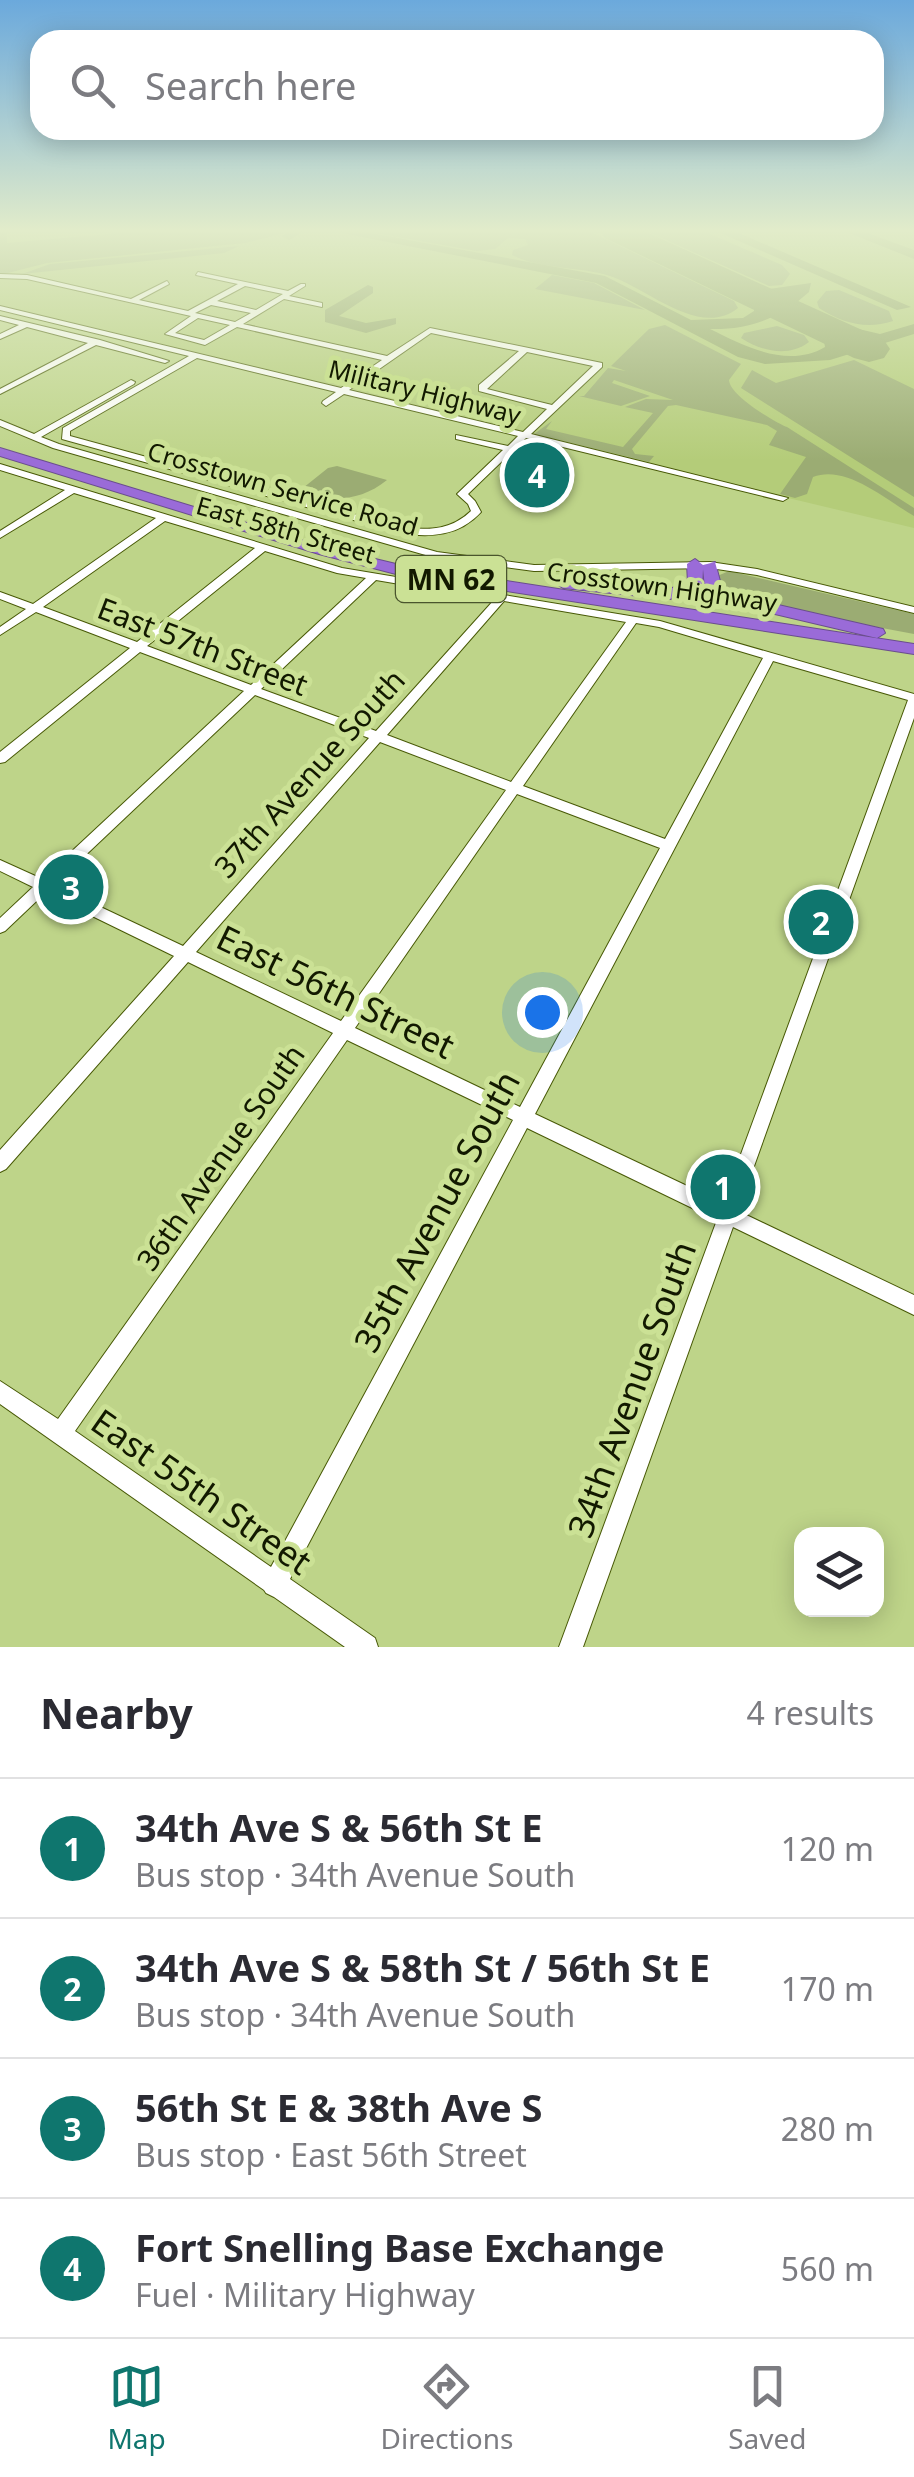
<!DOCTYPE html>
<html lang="en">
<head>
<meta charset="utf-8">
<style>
	:root { --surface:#fff; --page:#f7f7f7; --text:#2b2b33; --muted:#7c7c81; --line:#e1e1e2; --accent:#0f766e }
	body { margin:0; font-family:"Noto Sans",sans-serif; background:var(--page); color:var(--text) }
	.controls { position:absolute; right:30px; bottom:30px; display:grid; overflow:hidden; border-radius:20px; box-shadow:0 5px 25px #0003 }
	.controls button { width:90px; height:90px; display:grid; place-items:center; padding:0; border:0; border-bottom:2px solid var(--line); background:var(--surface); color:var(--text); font:50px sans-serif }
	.you { position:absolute; left:542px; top:1012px; width:35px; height:35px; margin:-25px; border:8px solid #fff; border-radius:50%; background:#1a73e8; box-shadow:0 0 0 15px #1a73e833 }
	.badge { display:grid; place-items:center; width:65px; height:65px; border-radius:50%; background:var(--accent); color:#fff; font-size:32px; font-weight:700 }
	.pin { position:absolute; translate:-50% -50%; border:5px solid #fff; box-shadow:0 2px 10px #0006 }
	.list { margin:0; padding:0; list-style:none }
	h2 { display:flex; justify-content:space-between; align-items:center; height:130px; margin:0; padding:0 40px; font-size:42px }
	h2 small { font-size:32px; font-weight:400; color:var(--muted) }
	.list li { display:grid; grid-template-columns:65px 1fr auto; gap:30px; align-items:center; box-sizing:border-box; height:140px; padding:0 40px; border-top:2px solid var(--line) }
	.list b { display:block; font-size:38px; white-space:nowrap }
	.list p { margin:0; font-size:32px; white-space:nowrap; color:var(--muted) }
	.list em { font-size:32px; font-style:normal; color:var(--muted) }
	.icon { flex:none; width:55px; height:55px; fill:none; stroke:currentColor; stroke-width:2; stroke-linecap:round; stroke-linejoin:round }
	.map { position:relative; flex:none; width:914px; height:1647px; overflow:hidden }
	.search { position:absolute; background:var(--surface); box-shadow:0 5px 25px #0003; left:30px; right:30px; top:30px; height:110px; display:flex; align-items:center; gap:25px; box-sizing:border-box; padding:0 35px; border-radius:30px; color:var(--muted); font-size:38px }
	.sheet { height:690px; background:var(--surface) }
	nav { display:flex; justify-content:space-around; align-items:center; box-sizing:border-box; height:140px; border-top:2px solid var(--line); background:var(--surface); font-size:28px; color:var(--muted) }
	nav a { display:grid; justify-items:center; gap:5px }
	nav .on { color:var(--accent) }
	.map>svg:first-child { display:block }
	.built { fill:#b4cc79 }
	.green { fill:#9bac73 }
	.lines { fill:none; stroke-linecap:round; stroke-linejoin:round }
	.taxiway { fill:#91a466; fill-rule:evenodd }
	.runway { fill:#91a466; fill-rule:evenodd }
	.minor-casing { stroke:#485906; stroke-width:2 }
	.highway-casing { stroke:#6a4e8c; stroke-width:2 }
	.minor { fill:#fff; fill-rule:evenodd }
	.highway { fill:#9a6bd8; fill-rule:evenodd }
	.labels { text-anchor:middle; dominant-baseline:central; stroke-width:10; stroke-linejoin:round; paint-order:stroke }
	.far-street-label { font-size:25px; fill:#121900; stroke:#cbe195 }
	.shield { fill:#cbe195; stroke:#4a552d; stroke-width:2.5 }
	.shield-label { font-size:28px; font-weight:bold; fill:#121900 }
	.street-label { font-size:30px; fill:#121900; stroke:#cbe195 }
	.near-street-label { font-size:35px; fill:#121900; stroke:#cbe195 }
</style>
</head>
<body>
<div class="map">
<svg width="914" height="1647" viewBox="0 0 914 1647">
	<rect width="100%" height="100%" fill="#bed489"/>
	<!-- built -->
	<polygon class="built" points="0,231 914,231 914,528 0,310"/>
	<!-- green -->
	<g class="green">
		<polygon points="0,231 7,231 7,243 143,231 285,233 245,243 47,263 0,275"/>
		<path d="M364 231H589L734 301 738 308C700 339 647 288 610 276 579 266 541 270 512 255L513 250 528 245 525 239 508 238 495 249 477 251Z"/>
		<polygon points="646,231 703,231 782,265 790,274 782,285 769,286"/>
		<polygon points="239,246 224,253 22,274 50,264"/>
		<polygon points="552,275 594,283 645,310 535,289"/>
		<path d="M839 290 889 311 893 321C866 330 842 323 819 308L817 302 826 291Z"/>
		<path d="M665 325 741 364 729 380C730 397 779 424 787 427L914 508V516C886 500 846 464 813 477L807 494 795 498 780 494 806 457 769 445 777 431 767 425 676 405 668 406 632 449 635 454 654 456 649 462 534 434 552 421 546 429 623 447 653 413 625 407 646 399 673 400 614 380 612 383 650 396 621 406 579 396H584L608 368 626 371 611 366 649 329Z"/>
		<path d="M777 326 804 335 809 342C788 358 761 351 741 338L744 333Z"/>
		<polygon points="854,360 914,389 914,497 741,388 752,370 776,383"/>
		<path d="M337 466 387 480C360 502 330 502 298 492L328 468Z"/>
		<polygon points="729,571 914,614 914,634 759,605 722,591 715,577"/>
	</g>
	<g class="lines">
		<!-- taxiway -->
		<g class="taxiway">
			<polygon points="289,231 305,231 289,240 282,236"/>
			<path d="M332 231H359L605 276 691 320 743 318 754 311 755 306 727 288V282L769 289 811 283 809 292C780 318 750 330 710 329 744 346 788 369 825 347L823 335 808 324 816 319 880 334 914 324V334L830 360 765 364 738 357 596 283ZM787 296 770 307 762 297ZM839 334 865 339 842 346Z"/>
			<polygon points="716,231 734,231 911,307 897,310"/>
			<polygon points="844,231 862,231 914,250 914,259"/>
			<polygon points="368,285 373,287 373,293 339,316 366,323 396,318 396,324 366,333 325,322 325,310"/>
		</g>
		<!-- runway -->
		<polygon class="runway" points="600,231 644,231 884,340 890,349 884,358 869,362 854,358 605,238"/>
		<!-- minor casing -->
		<g class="minor-casing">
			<g id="minor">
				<path d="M198 272 288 291 301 284H305V286L289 296 322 303V307L284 299 243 324 387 356 430 328 602 363V367L531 434 788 498 783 501 526 438 468 494 475 501 481 512C459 536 431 538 400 533L62 439 63 428 189 356 0 310V306L341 388 382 360 237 327 205 345 165 334 191 316 27 279 0 278V274L27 275 131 299 167 281 169 284 139 300 188 311 238 284 196 275ZM245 286 283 294 256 310 217 301ZM211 305 251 313 235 322 195 313ZM198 318 230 325 204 340 175 333ZM431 333 519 351 479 385V391L547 409 523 432 349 390ZM527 352 593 366 552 405 487 389ZM197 358 336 392 323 401 322 403 326 406 344 394 518 436 508 446 456 435V439L503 450 457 494 468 504 471 511C451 530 431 530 405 528L70 436V431Z"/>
				<polygon points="0,316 100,340 169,361 165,363 96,345 0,394 0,389 88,343 27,327 0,339 0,334 19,325 0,320"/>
				<polygon points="131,380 135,382 134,384 41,437 59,444 437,552 534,565 710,562 757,569 914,607 914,613 757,575 710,568 534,571 436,558 53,448 0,426 0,420 34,434"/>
				<path d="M0 464 342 568 660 621 914 694V718L738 1211 914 1295V1315L733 1227 583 1647H559L717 1220 527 1128 290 1579 375 1638 378 1647H345L274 1597 266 1593 264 1590 0 1404V1381L58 1419 333 1033 188 962 6 1169 0 1172V1150L174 956 45 893 5 931 0 933V918L33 887 0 871V860L42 879 244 691 140 652 5 762 0 763V752L130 648 36 612 0 635V627L26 609 0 599V592L33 604 156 518 74 493 0 538V531L65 490 0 470ZM165 521 255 548 137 642 43 607ZM265 551 337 573 366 578 251 685 147 646ZM376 580 494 600 376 731 261 689ZM504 601 626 622 511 782 387 735ZM636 623 659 627 763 658 665 839 523 786ZM773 661 908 700 723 1203 535 1114ZM255 695 369 738 183 946 54 885ZM380 742 506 790 341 1021 196 952ZM517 794 660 848 520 1107 355 1028ZM347 1040 513 1120 271 1567 75 1431Z"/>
			</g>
		</g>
		<!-- highway casing -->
		<g class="highway-casing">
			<g id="highway">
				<polygon points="0,448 329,548 396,564 914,644 914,654 396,574 319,554 0,456"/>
				<polygon points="695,559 703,565 715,562 721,585 735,595 883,629 885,633 877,638 724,602 705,587 703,569 702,588 670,599 563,588 555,583 563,578 669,589 688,583 687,564"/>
			</g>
		</g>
		<!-- minor -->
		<use href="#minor" class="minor"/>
		<!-- highway -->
		<use href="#highway" class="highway"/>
	</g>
	<!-- sky -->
	<linearGradient id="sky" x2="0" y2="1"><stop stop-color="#6ba9dc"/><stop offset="0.5" stop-color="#e2ecca"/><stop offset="1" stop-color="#e2ecca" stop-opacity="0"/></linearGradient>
	<rect width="914" height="461" fill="url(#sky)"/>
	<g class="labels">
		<!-- far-street labels -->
		<g class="far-street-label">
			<text transform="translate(425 391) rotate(14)">Military Highway</text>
			<text transform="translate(283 488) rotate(16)">Crosstown Service Road</text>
			<text transform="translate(286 529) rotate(16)">East 58th Street</text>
			<text transform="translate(662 586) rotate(8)">Crosstown Highway</text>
		</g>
		<!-- shield labels -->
		<rect class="shield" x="396" y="556" width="110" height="46" rx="8"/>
		<g class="shield-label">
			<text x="451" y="579">MN 62</text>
		</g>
		<!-- street labels -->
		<g class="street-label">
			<text transform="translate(203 646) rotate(21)">East 57th Street</text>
			<text transform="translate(309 773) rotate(-48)">37th Avenue South</text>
			<text transform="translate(220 1157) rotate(-55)">36th Avenue South</text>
		</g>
		<!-- near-street labels -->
		<g class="near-street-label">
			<text transform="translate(336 991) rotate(26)">East 56th Street</text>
			<text transform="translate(436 1211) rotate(-62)">35th Avenue South</text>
			<text transform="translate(631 1389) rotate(-70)">34th Avenue South</text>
			<text transform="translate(202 1491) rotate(35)">East 55th Street</text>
		</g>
	</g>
</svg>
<div class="controls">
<button><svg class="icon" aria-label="layers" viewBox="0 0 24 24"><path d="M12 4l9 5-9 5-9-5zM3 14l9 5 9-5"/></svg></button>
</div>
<div class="you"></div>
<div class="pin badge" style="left:723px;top:1187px">1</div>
<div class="pin badge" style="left:821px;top:922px">2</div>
<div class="pin badge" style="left:71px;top:887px">3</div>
<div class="pin badge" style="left:537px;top:475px">4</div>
<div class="search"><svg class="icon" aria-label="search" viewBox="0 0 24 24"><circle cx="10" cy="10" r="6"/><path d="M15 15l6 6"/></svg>Search here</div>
</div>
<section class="sheet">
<h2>Nearby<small>4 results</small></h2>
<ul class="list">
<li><span class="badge">1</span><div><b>34th Ave S &amp; 56th St E</b><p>Bus stop · 34th Avenue South</p></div><em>120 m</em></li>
<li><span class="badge">2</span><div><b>34th Ave S &amp; 58th St / 56th St E</b><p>Bus stop · 34th Avenue South</p></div><em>170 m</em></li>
<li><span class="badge">3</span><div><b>56th St E &amp; 38th Ave S</b><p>Bus stop · East 56th Street</p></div><em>280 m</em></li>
<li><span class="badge">4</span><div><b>Fort Snelling Base Exchange</b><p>Fuel · Military Highway</p></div><em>560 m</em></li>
</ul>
</section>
<nav>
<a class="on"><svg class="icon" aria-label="map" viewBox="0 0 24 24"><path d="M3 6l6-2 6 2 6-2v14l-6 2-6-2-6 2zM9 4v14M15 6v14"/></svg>Map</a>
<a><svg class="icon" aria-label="directions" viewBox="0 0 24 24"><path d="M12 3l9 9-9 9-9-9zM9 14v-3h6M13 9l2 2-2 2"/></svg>Directions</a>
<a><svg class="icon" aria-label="saved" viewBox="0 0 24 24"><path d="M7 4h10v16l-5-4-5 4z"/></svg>Saved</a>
</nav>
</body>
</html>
